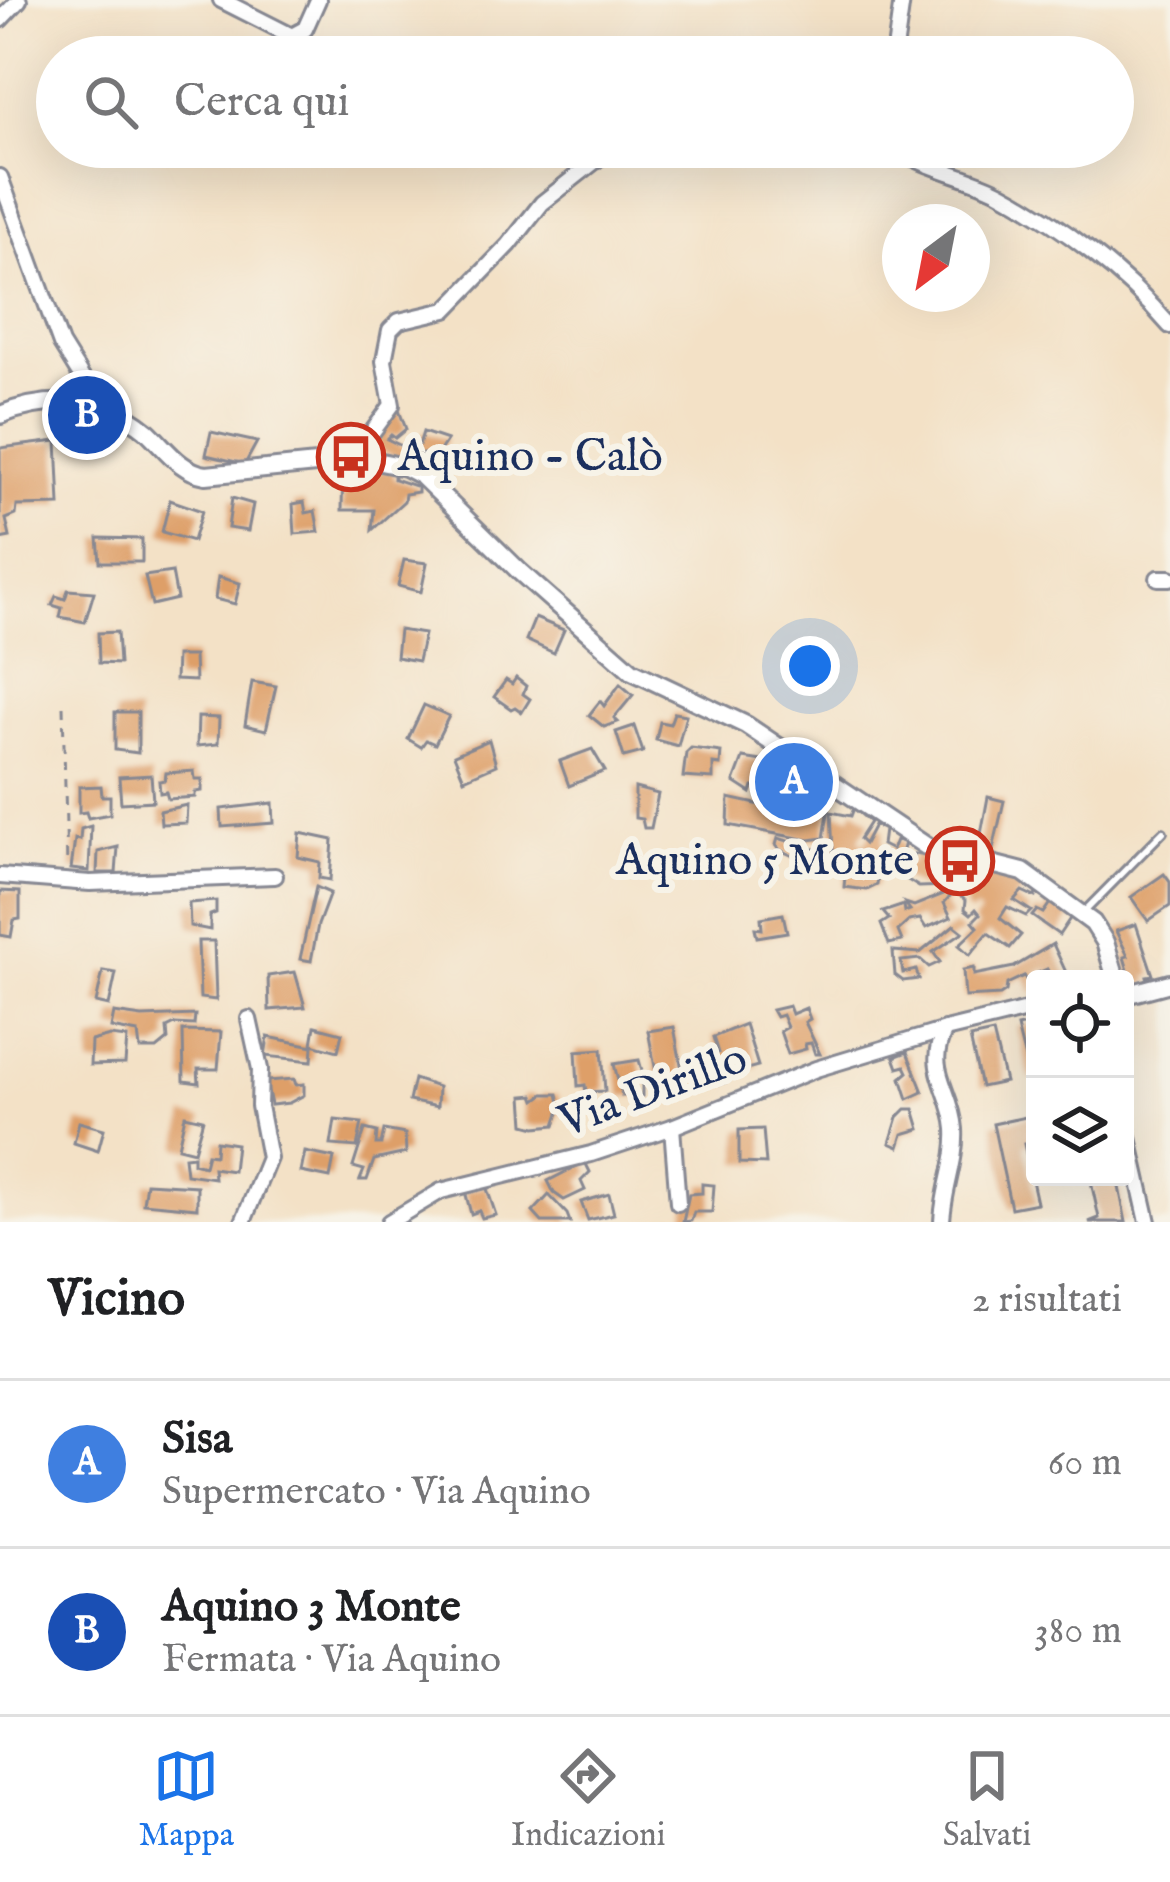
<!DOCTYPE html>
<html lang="it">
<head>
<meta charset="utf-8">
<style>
	:root { --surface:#fff; --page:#f6f6f6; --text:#202124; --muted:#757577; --line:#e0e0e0; --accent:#1a73e8 }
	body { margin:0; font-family:"IM FELL English",serif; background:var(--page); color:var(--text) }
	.controls { position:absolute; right:36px; bottom:36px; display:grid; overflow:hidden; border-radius:12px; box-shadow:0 12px 48px #0002 }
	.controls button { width:108px; height:108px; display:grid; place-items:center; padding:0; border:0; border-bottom:3px solid var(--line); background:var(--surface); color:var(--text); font:60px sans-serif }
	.compass { position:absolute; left:882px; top:204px; width:108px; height:108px; border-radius:50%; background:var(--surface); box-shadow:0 12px 48px #0002; rotate:212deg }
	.you { position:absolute; left:810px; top:666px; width:42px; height:42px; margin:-30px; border:9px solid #fff; border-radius:50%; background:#1a73e8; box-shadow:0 0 0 18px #1a73e833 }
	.badge { display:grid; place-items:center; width:78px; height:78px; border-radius:50%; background:var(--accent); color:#fff; font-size:39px; font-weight:700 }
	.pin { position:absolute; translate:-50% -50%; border:6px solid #fff; box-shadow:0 3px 12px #0006 }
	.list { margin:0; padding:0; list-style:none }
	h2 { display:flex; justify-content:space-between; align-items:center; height:156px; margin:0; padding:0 48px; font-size:51px }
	h2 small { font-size:39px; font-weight:400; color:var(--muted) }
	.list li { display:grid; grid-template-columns:78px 1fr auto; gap:36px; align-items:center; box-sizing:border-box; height:168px; padding:0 48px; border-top:3px solid var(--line) }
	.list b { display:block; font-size:45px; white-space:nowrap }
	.list p { margin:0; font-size:39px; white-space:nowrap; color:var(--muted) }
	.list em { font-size:39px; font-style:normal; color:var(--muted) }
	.icon { flex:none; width:66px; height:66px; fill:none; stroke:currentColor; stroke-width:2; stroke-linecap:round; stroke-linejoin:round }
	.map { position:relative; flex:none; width:1170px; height:1222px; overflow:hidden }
	.search { position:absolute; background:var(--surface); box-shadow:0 12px 48px #0002; left:36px; right:36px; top:36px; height:132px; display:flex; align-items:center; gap:30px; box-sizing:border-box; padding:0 42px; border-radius:66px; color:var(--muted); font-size:45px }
	.sheet { height:492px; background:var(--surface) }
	nav { display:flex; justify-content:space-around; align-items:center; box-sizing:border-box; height:168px; border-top:3px solid var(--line); background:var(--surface); font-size:33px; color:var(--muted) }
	nav a { display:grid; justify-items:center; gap:6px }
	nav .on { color:var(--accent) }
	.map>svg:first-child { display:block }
	.building { fill:#de9f67 }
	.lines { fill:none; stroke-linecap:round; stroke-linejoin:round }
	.service-casing { stroke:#878892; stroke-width:12 }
	.minor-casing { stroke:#878892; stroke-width:20 }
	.tertiary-casing { stroke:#878892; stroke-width:22 }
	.path { stroke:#878892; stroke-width:3; stroke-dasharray:9 9; stroke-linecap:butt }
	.service { stroke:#fff; stroke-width:6 }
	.minor { stroke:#fff; stroke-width:14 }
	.tertiary { stroke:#fff; stroke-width:16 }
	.labels { text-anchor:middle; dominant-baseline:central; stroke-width:12; stroke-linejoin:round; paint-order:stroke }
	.poi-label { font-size:45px; fill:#1b2f5e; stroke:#f7f3e8; text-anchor:start }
	.street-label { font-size:45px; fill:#1b2f5e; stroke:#f7f3e8 }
</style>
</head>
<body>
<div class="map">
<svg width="1170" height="1222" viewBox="0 0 1170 1222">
	<rect width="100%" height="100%" fill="#f7f3e8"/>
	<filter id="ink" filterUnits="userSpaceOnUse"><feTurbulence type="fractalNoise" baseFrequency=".00833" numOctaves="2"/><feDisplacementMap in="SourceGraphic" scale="24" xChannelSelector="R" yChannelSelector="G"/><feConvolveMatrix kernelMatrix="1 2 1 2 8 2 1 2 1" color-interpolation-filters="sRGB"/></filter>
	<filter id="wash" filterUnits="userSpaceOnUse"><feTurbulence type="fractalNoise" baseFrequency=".004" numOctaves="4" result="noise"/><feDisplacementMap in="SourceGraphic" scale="48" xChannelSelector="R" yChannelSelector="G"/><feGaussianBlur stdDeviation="2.7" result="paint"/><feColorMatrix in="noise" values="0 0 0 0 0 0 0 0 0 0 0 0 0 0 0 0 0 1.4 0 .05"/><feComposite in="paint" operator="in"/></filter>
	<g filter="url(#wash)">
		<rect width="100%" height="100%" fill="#f3e1c6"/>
		<g id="blocks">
			<!-- building -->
			<g class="building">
				<polygon points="397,405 406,429 395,438 391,435 387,439 408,449 410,442 419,445 423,432 447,440 435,458 420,453 416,463 365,447"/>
				<polygon points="66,420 91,432 85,449 62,433"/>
				<polygon points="211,432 257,442 245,464 206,455"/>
				<polygon points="57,441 60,505 17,506 16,515 6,519 10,537 0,539 0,448"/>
				<polygon points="343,469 394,471 394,479 418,487 418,492 405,494 404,501 372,530 374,510 342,510"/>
				<polygon points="232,498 253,504 248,531 228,528"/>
				<polygon points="170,500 202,511 193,541 162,532"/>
				<polygon points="304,502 306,513 315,511 319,532 295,534 293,504"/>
				<polygon points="98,538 142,539 142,562 100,562"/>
				<polygon points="404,560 427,563 421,592 398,586"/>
				<polygon points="172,572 177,599 152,605 145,576"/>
				<polygon points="218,577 240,583 235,604 215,599"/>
				<polygon points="68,590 94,592 85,622 60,617 62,608 52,605 56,596 65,599"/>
				<polygon points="535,618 564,630 554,653 526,640"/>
				<polygon points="399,630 424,634 418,661 396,657"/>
				<polygon points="117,632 119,664 99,663 98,633"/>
				<polygon points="176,656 194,656 195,681 175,680"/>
				<polygon points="516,678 526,686 523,694 530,699 522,712 515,707 511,709 494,697 506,680 512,684"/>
				<polygon points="252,682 276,686 266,730 245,725"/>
				<polygon points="620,684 633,695 614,718 618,722 604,727 589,715 600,701 604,706"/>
				<polygon points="424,705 449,716 435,744 426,740 421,747 408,739"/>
				<polygon points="115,712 138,712 138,753 115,750"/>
				<polygon points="674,713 686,715 678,746 656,740 660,722 670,724"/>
				<polygon points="198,717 219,718 218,744 197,746"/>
				<polygon points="634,726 643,752 624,757 616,732"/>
				<polygon points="489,740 496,765 464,779 454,755"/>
				<polygon points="691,748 721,752 720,765 713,764 713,779 683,777 686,753"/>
				<polygon points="592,749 605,771 569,786 560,761"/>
				<polygon points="743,758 768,762 761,787 753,787 751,793 734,782"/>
				<polygon points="777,765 816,789 810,804 783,799 781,807 769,804"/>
				<polygon points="194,771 195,779 202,779 202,791 195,792 195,797 168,799 166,792 160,793 159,781 165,780 166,773"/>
				<polygon points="151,775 153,801 121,803 119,777"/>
				<polygon points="101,786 102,796 110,796 110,814 88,818 86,812 79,813 79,787"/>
				<polygon points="635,788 658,794 651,828 644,828 642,819 635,818"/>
				<polygon points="831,795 824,838 809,840 728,825 729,798 815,817 818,801"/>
				<polygon points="988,797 1004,801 991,858 977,855"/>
				<polygon points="273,803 274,823 222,827 221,809"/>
				<polygon points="187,805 186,823 161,824 160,811"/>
				<polygon points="854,808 870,822 859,839 864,844 874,825 884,830 882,845 892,850 896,840 905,842 900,862 911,863 914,854 958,861 949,886 919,887 895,872 844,858 833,850 831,812 851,816"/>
				<polygon points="91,826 89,871 71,869 75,839 80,840 81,829"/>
				<polygon points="300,833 333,840 330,880 319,878 320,862 298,857"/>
				<polygon points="778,838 818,850 825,845 834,860 831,864 800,859 780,850 776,845"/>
				<polygon points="118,847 116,873 97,873 98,852"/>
				<polygon points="846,866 869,871 869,878 878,878 877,885 867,890 844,887"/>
				<polygon points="983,866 1014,878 1016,875 1037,890 1035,897 1022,891 1014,900 1031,911 1026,916 1007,907 1000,918 1021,935 1010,948 988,933 970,955 959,945 978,927 973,921 980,914 976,909 971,914 965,909 966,900 953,888 963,876 967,873 972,878"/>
				<polygon points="1164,874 1170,882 1170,906 1148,921 1131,897"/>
				<polygon points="316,887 330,893 318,925 311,961 300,959"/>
				<polygon points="0,891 20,892 20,919 14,920 11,937 0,935"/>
				<polygon points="946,893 950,896 944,903 951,917 926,928 920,919 909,921 898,931 902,941 889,944 881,924 889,919 883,912 904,905 905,912 910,910 905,903 914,906"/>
				<polygon points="216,901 216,913 210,915 210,930 190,926 189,903"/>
				<polygon points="1050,903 1071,917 1059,935 1032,916 1037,910 1043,913"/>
				<polygon points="783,914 787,932 757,937 755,928 762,929 761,918"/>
				<polygon points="1136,924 1153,975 1147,976 1149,983 1133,987 1124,957 1128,956 1116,931"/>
				<polygon points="954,925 963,932 933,952 940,962 929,967 920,959 901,961 903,973 916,970 919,979 903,981 895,975 893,951 920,953"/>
				<polygon points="198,941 214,941 216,1000 200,998"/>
				<polygon points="1053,944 1069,979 1052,979 1047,969 1038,973 1042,979 1035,979 1035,995 1024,976 1007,984 1006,991 1000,995 965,997 963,970 974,968 974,975 1014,967"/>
				<polygon points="103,971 116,973 109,1006 96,1003"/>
				<polygon points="295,972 305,1007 269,1010 268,976"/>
				<polygon points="789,1006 792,1014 806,1008 810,1019 805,1022 820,1054 815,1054 811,1043 805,1044 806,1049 788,1054 780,1031 787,1027 782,1015 776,1017 772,1010"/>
				<polygon points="114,1013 142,1017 195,1015 194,1025 175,1024 167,1028 168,1040 157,1049 140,1049 138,1033 111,1028"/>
				<polygon points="1035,1023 1035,1078 1030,1079 1017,1027"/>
				<polygon points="745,1024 758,1066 728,1074 729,1081 720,1084 710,1058 718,1053 713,1037"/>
				<polygon points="315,1026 342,1033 338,1051 312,1044"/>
				<polygon points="674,1027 686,1091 661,1097 648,1031"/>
				<polygon points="183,1031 221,1032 218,1069 198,1069 199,1083 184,1081"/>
				<polygon points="993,1033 1005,1082 981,1087 970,1038"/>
				<polygon points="110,1036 127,1038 125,1064 90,1065 91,1041"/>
				<polygon points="268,1037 313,1046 312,1061 265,1056"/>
				<polygon points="602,1049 605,1091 586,1092 585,1085 578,1086 576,1051"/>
				<polygon points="907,1052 923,1092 908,1099 901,1078 908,1072 905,1066 898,1068 894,1057"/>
				<polygon points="639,1060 645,1081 642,1082 642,1096 622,1096 614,1064"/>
				<polygon points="294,1079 296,1085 304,1084 304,1095 289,1103 271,1105 266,1081"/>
				<polygon points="414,1079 438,1087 437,1107 409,1101"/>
				<polygon points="544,1094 558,1094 561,1107 555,1125 536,1127 525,1124 523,1096 534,1095 536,1100"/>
				<polygon points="906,1109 914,1109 920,1129 903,1134 899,1147 890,1143 898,1117"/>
				<polygon points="185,1115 203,1119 194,1151 178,1147"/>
				<polygon points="1035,1115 1035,1142 1024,1144 1037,1203 1011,1208 993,1124"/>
				<polygon points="335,1120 362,1123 357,1147 331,1145"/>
				<polygon points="79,1122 104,1129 98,1151 74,1143"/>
				<polygon points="365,1129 377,1132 376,1144 381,1144 384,1130 405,1134 406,1153 374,1160 367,1180 360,1180 364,1170 353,1167"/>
				<polygon points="763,1129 766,1164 739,1163 739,1130"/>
				<polygon points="216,1141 236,1144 233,1171 213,1168 214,1178 186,1174 184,1157 193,1156 193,1163 204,1166 207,1154 215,1155"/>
				<polygon points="305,1152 334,1158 330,1178 301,1172"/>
				<polygon points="585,1162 590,1172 581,1181 585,1190 564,1200 554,1193 548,1181"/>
				<polygon points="1090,1177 1117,1177 1126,1222 1089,1222 1099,1218"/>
				<polygon points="146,1183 197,1186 197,1208 143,1203"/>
				<polygon points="702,1184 714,1185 712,1212 694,1212 691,1221 683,1222 689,1194 702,1193"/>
				<polygon points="486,1186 496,1215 482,1218 479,1211 471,1214 465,1191"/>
				<polygon points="609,1194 614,1214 588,1220 581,1202"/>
				<polygon points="549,1195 567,1214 570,1222 542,1222 533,1212"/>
			</g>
		</g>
	</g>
	<g filter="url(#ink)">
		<use href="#blocks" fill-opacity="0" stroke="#878892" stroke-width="3"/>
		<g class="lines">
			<!-- service casing -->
			<g class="service-casing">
				<polyline id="service" points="1085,911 1163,832"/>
			</g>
			<!-- minor casing -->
			<g class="minor-casing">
				<g id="minor">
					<polyline points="221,0 292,36 305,29 318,0"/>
					<polyline points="0,20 19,0"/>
					<polyline points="894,57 902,0"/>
					<path d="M896 147C919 167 970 176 1000 192 1061 225 1125 273 1170 326"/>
					<polyline points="0,177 61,344 87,386 90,405"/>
					<polyline points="357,460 362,446 392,405 384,361 390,330 399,321 446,310 509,245 542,203 613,147"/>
					<polyline points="1158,578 1170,578"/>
					<polyline points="0,876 90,883 275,876"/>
					<polyline points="1125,1120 1148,1222"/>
					<polyline points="672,1127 678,1203"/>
					<polyline points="243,1222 269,1158 259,1106 260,1069 249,1019"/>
					<polyline points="389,1222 441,1191 591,1154 672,1127 816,1069 945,1030"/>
					<path d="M942 1222C943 1190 957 1161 955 1129 952 1089 924 1070 945 1030L1035 1008"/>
				</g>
			</g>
			<!-- tertiary casing -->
			<g class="tertiary-casing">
				<g id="tertiary">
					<path d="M0 415C45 396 107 397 146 430 165 447 179 471 206 475L366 459 405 467 422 476 520 572 632 671 746 725 929 848 1023 872 1093 923 1105 942 1116 979"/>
					<polyline points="1125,995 1170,983"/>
				</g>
			</g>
			<!-- path -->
			<polyline class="path" points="63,706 67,867"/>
			<!-- service -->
			<use href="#service" class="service"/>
			<!-- minor -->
			<use href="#minor" class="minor"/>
			<!-- tertiary -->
			<use href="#tertiary" class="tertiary"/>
		</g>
	</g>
	<!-- icons -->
	<defs>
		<g id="bus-ring" transform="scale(3.45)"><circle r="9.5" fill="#f7f3e8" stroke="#c8321e" stroke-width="1.5"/><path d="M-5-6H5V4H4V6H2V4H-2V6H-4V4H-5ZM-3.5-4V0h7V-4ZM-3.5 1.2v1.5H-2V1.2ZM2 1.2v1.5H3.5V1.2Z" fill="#c8321e"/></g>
	</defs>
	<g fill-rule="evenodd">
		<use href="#bus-ring" x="351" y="457"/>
		<use href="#bus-ring" x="960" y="861"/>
	</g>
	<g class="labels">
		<!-- poi labels -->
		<g class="poi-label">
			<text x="398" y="457">Aquino - Calò</text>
			<text x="914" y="861" text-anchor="end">Aquino 5 Monte</text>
		</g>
		<!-- street labels -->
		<g class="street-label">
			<text transform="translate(653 1091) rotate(-20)">Via Dirillo</text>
		</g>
	</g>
</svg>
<div class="controls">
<button><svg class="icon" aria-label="locate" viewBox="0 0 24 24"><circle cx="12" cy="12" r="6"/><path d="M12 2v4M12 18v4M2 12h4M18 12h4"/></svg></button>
<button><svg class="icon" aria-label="layers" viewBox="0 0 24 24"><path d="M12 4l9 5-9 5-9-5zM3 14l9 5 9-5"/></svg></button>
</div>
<svg class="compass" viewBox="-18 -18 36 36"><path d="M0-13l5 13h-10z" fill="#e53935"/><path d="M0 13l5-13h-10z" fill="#757577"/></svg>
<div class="you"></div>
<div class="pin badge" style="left:794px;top:782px;background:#3f7fe0">A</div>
<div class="pin badge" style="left:87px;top:415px;background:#1a4fb4">B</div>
<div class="search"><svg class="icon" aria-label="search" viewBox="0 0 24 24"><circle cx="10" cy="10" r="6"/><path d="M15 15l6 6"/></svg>Cerca qui</div>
</div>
<section class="sheet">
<h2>Vicino<small>2 risultati</small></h2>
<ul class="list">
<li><span class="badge" style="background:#3f7fe0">A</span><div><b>Sisa</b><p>Supermercato · Via Aquino</p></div><em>60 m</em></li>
<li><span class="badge" style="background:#1a4fb4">B</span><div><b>Aquino 3 Monte</b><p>Fermata · Via Aquino</p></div><em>380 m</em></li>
</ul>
</section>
<nav>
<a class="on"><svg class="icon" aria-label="map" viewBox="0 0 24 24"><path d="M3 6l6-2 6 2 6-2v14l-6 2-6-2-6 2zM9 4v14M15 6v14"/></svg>Mappa</a>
<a><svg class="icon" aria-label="directions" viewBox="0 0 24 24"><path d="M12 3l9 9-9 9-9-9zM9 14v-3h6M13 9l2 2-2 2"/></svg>Indicazioni</a>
<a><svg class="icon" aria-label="saved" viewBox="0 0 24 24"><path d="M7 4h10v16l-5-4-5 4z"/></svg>Salvati</a>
</nav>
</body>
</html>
